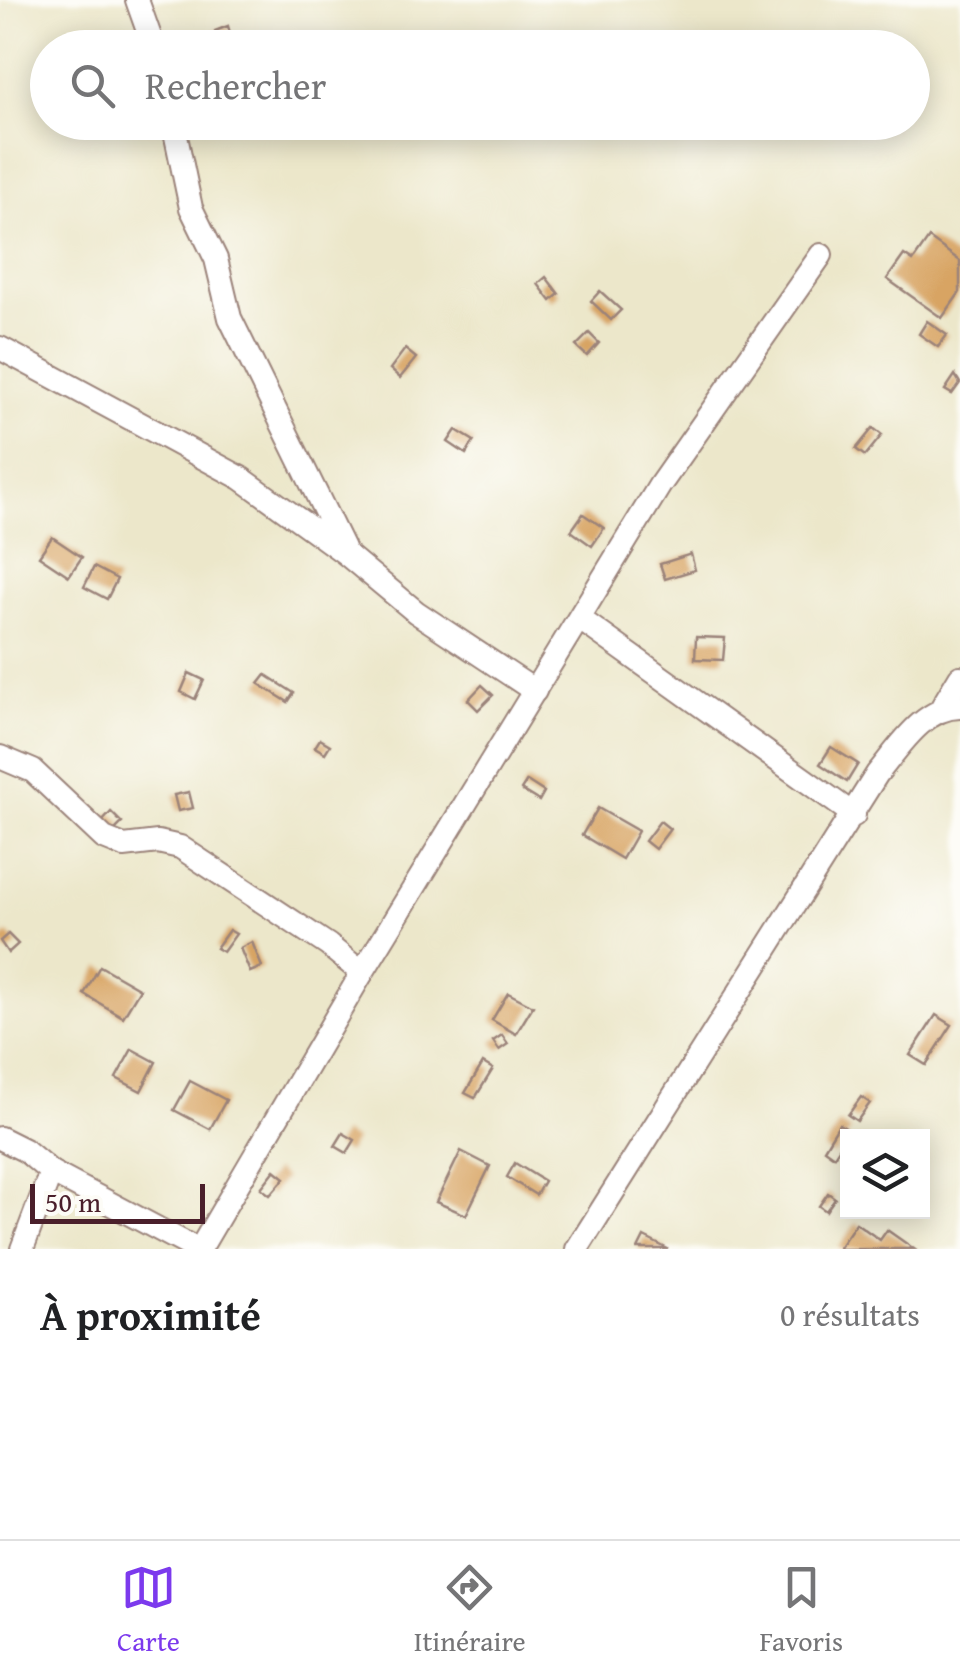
<!DOCTYPE html>
<html lang="fr">
<head>
<meta charset="utf-8">
<style>
	:root { --surface:#fff; --page:#f6f6f6; --text:#202124; --muted:#757577; --line:#e0e0e0; --accent:#7c3aed }
	body { margin:0; font-family:"Gentium Book Plus",serif; background:var(--page); color:var(--text) }
	.controls { position:absolute; right:30px; bottom:30px; display:grid; overflow:hidden; border-radius:0px; box-shadow:0 5px 25px #0003 }
	.controls button { width:90px; height:90px; display:grid; place-items:center; padding:0; border:0; border-bottom:2px solid var(--line); background:var(--surface); color:var(--text); font:50px sans-serif }
	.scale { position:absolute; left:30px; bottom:25px; width:175px; box-sizing:border-box; padding-left:10px; border:5px solid #4a1f2b; border-top:0; font-size:28px; line-height:35px; white-space:nowrap; color:#4a1f2b; -webkit-text-stroke:8px #fdfcf7; paint-order:stroke }
	.list { margin:0; padding:0; list-style:none }
	h2 { display:flex; justify-content:space-between; align-items:center; height:130px; margin:0; padding:0 40px; font-size:42px }
	h2 small { font-size:32px; font-weight:400; color:var(--muted) }
	.icon { flex:none; width:55px; height:55px; fill:none; stroke:currentColor; stroke-width:2; stroke-linecap:round; stroke-linejoin:round }
	.map { position:relative; flex:none; width:960px; height:1249px; overflow:hidden }
	.search { position:absolute; background:var(--surface); box-shadow:0 5px 25px #0003; left:30px; right:30px; top:30px; height:110px; display:flex; align-items:center; gap:25px; box-sizing:border-box; padding:0 35px; border-radius:55px; color:var(--muted); font-size:38px }
	.sheet { height:290px; background:var(--surface) }
	nav { display:flex; justify-content:space-around; align-items:center; box-sizing:border-box; height:140px; border-top:2px solid var(--line); background:var(--surface); font-size:28px; color:var(--muted) }
	nav a { display:grid; justify-items:center; gap:5px }
	nav .on { color:var(--accent) }
	.map>svg:first-child { display:block }
	.building { fill:#d8a463 }
	.lines { fill:none; stroke-linecap:round; stroke-linejoin:round }
	.street-casing { stroke:#9b837a; stroke-width:26 }
	.street { stroke:#fff; stroke-width:22 }
</style>
</head>
<body>
<div class="map">
<svg width="960" height="1249" viewBox="0 0 960 1249">
	<rect width="100%" height="100%" fill="#fdfcf7"/>
	<filter id="ink" filterUnits="userSpaceOnUse"><feTurbulence type="fractalNoise" baseFrequency=".01" numOctaves="2"/><feDisplacementMap in="SourceGraphic" scale="20" xChannelSelector="R" yChannelSelector="G"/><feConvolveMatrix kernelMatrix="1 2 1 2 8 2 1 2 1" color-interpolation-filters="sRGB"/></filter>
	<filter id="wash" filterUnits="userSpaceOnUse"><feTurbulence type="fractalNoise" baseFrequency=".0048" numOctaves="4" result="noise"/><feDisplacementMap in="SourceGraphic" scale="40" xChannelSelector="R" yChannelSelector="G"/><feGaussianBlur stdDeviation="2.25" result="paint"/><feColorMatrix in="noise" values="0 0 0 0 0 0 0 0 0 0 0 0 0 0 0 0 0 1.4 0 .05"/><feComposite in="paint" operator="in"/></filter>
	<g filter="url(#wash)">
		<rect width="100%" height="100%" fill="#ece7ca"/>
		<g id="blocks">
			<!-- building -->
			<g class="building">
				<polygon points="228,26 232,40 219,44 215,31"/>
				<polygon points="929,238 960,261 960,292 942,318 887,279 904,255 913,261"/>
				<polygon points="546,277 559,294 551,301 538,284"/>
				<polygon points="600,291 621,310 611,320 591,301"/>
				<polygon points="927,321 947,335 938,347 919,334"/>
				<polygon points="589,333 599,343 587,356 576,346"/>
				<polygon points="405,349 416,358 400,378 390,369"/>
				<polygon points="955,375 960,383 952,394 945,390"/>
				<polygon points="873,428 882,435 865,456 856,449"/>
				<polygon points="456,430 474,441 466,454 448,442"/>
				<polygon points="583,514 604,528 592,546 571,531"/>
				<polygon points="52,537 82,557 69,576 39,556"/>
				<polygon points="691,554 695,570 665,579 660,564"/>
				<polygon points="94,567 117,579 107,599 84,587"/>
				<polygon points="696,637 725,638 723,660 695,659"/>
				<polygon points="189,673 204,680 195,699 181,692"/>
				<polygon points="266,675 294,693 288,702 259,684"/>
				<polygon points="482,685 493,695 478,710 468,700"/>
				<polygon points="320,739 330,745 325,753 315,747"/>
				<polygon points="831,747 858,764 847,782 820,764"/>
				<polygon points="527,781 544,792 539,801 521,790"/>
				<polygon points="189,792 193,808 178,811 174,795"/>
				<polygon points="598,808 638,831 622,859 582,835"/>
				<polygon points="111,812 122,823 112,833 102,822"/>
				<polygon points="660,821 670,829 655,849 645,841"/>
				<polygon points="229,930 236,934 223,952 216,948"/>
				<polygon points="8,934 18,944 8,953 0,941"/>
				<polygon points="252,942 262,967 250,972 240,948"/>
				<polygon points="100,966 140,989 123,1017 84,994"/>
				<polygon points="508,993 533,1006 516,1034 492,1020"/>
				<polygon points="936,1015 952,1025 926,1065 910,1055"/>
				<polygon points="502,1035 508,1044 499,1050 493,1041"/>
				<polygon points="132,1049 156,1062 141,1091 116,1078"/>
				<polygon points="483,1063 493,1069 475,1098 465,1093"/>
				<polygon points="190,1081 226,1100 210,1129 174,1110"/>
				<polygon points="861,1097 870,1103 857,1121 848,1115"/>
				<polygon points="839,1124 850,1131 834,1156 824,1149"/>
				<polygon points="343,1133 355,1140 347,1153 335,1146"/>
				<polygon points="461,1151 490,1166 466,1215 436,1202"/>
				<polygon points="515,1163 544,1181 536,1195 507,1177"/>
				<polygon points="275,1170 285,1178 270,1195 261,1188"/>
				<polygon points="828,1193 835,1198 826,1211 819,1206"/>
				<polygon points="856,1223 880,1240 887,1230 914,1249 838,1249"/>
				<polygon points="644,1237 668,1249 638,1249"/>
			</g>
		</g>
	</g>
	<g filter="url(#ink)">
		<use href="#blocks" fill-opacity="0" stroke="#9b837a" stroke-width="2.5"/>
		<g class="lines">
			<!-- street casing -->
			<g class="street-casing">
				<g id="street">
					<polyline points="137,0 154,48"/>
					<polyline points="173,122 191,208 216,259 230,318 343,548"/>
					<polyline points="0,348 241,478 345,553 416,612 535,691"/>
					<polyline points="580,619 854,815"/>
					<polyline points="942,707 960,677"/>
					<polyline points="0,757 33,771 104,838 124,846 158,842 180,847 328,945 362,973"/>
					<polyline points="0,1138 26,1151 51,1172 196,1249"/>
					<polyline points="22,1249 51,1172"/>
					<polyline points="200,1249 362,973 660,485 821,255"/>
					<path d="M577 1249 877 774C899 748 923 707 960 707"/>
				</g>
			</g>
			<!-- street -->
			<use href="#street" class="street"/>
		</g>
	</g>
</svg>
<div class="controls">
<button><svg class="icon" aria-label="layers" viewBox="0 0 24 24"><path d="M12 4l9 5-9 5-9-5zM3 14l9 5 9-5"/></svg></button>
</div>
<div class="scale">50 m</div>
<div class="search"><svg class="icon" aria-label="search" viewBox="0 0 24 24"><circle cx="10" cy="10" r="6"/><path d="M15 15l6 6"/></svg>Rechercher</div>
</div>
<section class="sheet">
<h2>À proximité<small>0 résultats</small></h2>
<ul class="list">
</ul>
</section>
<nav>
<a class="on"><svg class="icon" aria-label="map" viewBox="0 0 24 24"><path d="M3 6l6-2 6 2 6-2v14l-6 2-6-2-6 2zM9 4v14M15 6v14"/></svg>Carte</a>
<a><svg class="icon" aria-label="directions" viewBox="0 0 24 24"><path d="M12 3l9 9-9 9-9-9zM9 14v-3h6M13 9l2 2-2 2"/></svg>Itinéraire</a>
<a><svg class="icon" aria-label="saved" viewBox="0 0 24 24"><path d="M7 4h10v16l-5-4-5 4z"/></svg>Favoris</a>
</nav>
</body>
</html>
